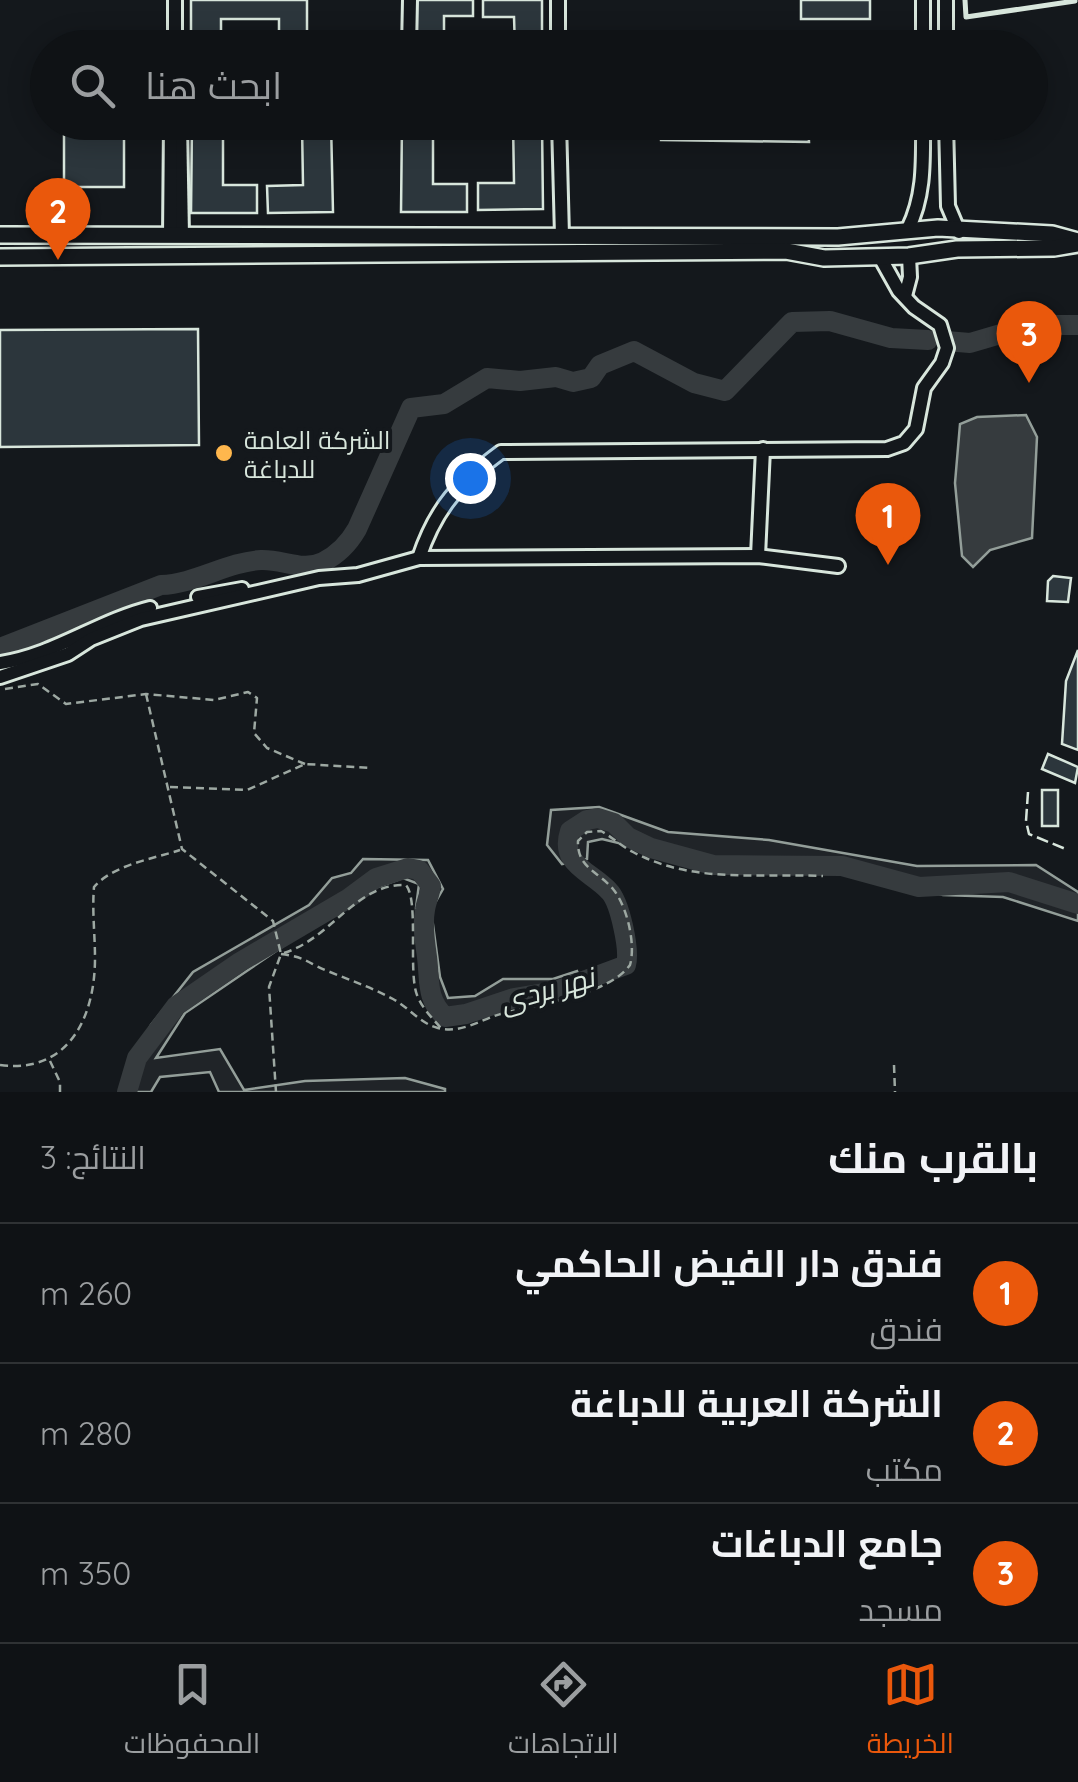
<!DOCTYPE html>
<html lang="ar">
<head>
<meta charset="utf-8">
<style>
	:root { --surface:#0f1215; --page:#181b1e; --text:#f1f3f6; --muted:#9b9ea0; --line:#2f3234; --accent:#ea580c }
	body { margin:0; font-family:Quicksand,Cairo,sans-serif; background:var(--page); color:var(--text); direction:rtl }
	.you { position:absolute; left:470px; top:478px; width:35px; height:35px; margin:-25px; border:8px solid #fff; border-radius:50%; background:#1a73e8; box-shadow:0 0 0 15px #1a73e833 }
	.badge { display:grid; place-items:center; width:65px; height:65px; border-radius:50%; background:var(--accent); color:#fff; font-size:32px; font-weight:700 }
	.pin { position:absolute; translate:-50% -82px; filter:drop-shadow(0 2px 5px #0008) }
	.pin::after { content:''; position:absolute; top:52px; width:35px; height:30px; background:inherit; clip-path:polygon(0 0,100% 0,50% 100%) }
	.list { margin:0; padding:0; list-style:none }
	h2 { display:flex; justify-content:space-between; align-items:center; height:130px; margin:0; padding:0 40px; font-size:42px }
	h2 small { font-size:32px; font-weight:400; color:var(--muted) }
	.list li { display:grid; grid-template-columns:65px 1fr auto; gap:30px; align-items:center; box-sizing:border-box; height:140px; padding:0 40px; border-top:2px solid var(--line) }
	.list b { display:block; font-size:38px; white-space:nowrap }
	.list p { margin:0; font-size:32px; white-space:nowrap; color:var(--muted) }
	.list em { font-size:32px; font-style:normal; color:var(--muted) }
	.icon { flex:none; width:55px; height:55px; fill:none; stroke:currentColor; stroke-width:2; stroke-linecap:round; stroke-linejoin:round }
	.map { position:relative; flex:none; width:1078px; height:1092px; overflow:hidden; direction:ltr }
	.search { position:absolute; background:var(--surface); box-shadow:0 5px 25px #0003; left:30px; right:30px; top:30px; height:110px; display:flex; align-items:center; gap:25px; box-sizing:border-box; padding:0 35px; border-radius:55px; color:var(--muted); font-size:38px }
	.sheet { height:550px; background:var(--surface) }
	nav { display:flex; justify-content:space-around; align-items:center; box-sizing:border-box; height:140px; border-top:2px solid var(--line); background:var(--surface); font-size:28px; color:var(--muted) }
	nav a { display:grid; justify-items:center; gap:5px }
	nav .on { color:var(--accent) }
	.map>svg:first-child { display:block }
	.green { fill:#202428; stroke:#939e99; stroke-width:2.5 }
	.water { fill:#363b3e; stroke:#939e99; stroke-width:2.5 }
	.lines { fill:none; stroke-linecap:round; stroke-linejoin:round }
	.river { stroke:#363b3e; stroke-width:20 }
	.building { fill:#2c363c; stroke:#d8e6dc; stroke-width:2.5 }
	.minor-casing { stroke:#d8e6dc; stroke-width:18 }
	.major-casing { stroke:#d8e6dc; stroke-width:20 }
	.path { stroke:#9da8a2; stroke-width:2.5; stroke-dasharray:8 5; stroke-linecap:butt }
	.minor { stroke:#14181c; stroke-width:12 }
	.major { stroke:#14181c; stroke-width:15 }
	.fence { stroke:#d8e6dc; stroke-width:2.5; stroke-dasharray:12 5; stroke-linecap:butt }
	.wall { stroke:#d8e6dc; stroke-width:5 }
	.poi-dot { fill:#ffb74d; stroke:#14181c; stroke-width:4 }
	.labels { text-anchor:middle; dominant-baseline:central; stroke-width:8; stroke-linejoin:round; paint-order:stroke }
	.poi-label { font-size:25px; fill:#d8e6dc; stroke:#14181c; text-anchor:start }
	.water-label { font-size:28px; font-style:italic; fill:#d8e6dc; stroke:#14181c }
</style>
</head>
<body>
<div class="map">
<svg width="1078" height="1092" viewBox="0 0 1078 1092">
	<rect width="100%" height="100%" fill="#14181c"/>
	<!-- green -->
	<g class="green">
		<polygon points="599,807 668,832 769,840 917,866 1036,865 1078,892 1078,921 1003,897 943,895 839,871 729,870 602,839 588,842 587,859 562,864 547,845 551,810"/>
		<polygon points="363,859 428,860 443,889 431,910 440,977 448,998 475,996 503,979 553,979 577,971 583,986 453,1022 435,1014 421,983 416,908 419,884 403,878 363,892 185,1013 156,1058 220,1049 244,1090 305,1081 405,1078 445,1089 445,1092 219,1092 210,1072 160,1077 151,1092 121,1092 125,1075 151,1025 193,972 309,905 332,878 351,873"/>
	</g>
	<!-- water -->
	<polygon class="water" points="1026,415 1037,437 1032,538 990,550 973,567 962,556 955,483 960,424 977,417"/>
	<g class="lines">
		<!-- river -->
		<g class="river">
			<polyline points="946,341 970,343 1031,325 1078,325"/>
			<path d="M0 648 161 585C195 584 227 562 261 560 283 559 302 572 323 562 339 554 349 543 357 529L411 408 444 404 487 378 520 381 556 377 573 382 591 378 600 365 634 351 694 383 725 391 792 322 830 321 891 338 928 340"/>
			<path d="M127 1092 137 1058 176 1006 240 962 349 898 376 878 408 868 419 870 431 886C430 894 426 902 425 910 422 926 425 941 427 957 430 981 426 999 445 1017L466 1014 514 998 556 991 626 965C630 950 620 902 609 891 591 871 559 865 570 831L587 820 598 818 614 823 628 837 651 848 713 865 842 866 919 887 1009 882 1078 904"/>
		</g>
	</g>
	<!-- building -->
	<g class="building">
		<polygon points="191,0 307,0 307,48 279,48 279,19 221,19 221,48 191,48"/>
		<polygon points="415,0 473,0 473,16 444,16 444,48 415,48"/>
		<polygon points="483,0 542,0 542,48 515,48 514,17 483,17"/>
		<rect x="801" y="0" width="69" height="19"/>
		<rect x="64" y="122" width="60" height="65"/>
		<polygon points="192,122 236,122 236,128 223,128 223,185 257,185 257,213 191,213"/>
		<polygon points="267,122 331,122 333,212 268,213 267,186 303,185 302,125 267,125"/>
		<polygon points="402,122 446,122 446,127 433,127 433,184 467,184 467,212 401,212"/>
		<polygon points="513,122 542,122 543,209 478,210 478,183 514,183"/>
		<polygon points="660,122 808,122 809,142 661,140"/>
		<polygon points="198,329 199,445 0,447 0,330"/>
		<polygon points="1053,576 1071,578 1068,602 1047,601 1048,581"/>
		<polygon points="1078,650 1078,750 1062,744 1066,681"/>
		<polygon points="1048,754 1078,767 1075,783 1042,769"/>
		<rect x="1042" y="790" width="16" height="36"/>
	</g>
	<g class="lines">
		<!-- minor casing -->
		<g class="minor-casing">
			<g id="minor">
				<polyline points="558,0 558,48"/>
				<polyline points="923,0 923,48"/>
				<polyline points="946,0 946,48"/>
				<polyline points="175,48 175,0"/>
				<polyline points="409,48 410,0"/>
				<polyline points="180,122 182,236"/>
				<polyline points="559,122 562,236"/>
				<polyline points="946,122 948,206 959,232"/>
				<path d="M908 229C925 195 923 160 923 122"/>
				<polyline points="170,236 171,122"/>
				<polyline points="905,296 910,277 909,256"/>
				<polyline points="758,556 763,449"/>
				<path d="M419 558C436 507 459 483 501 452L887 449 904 443 916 429 924 388 942 363 947 348 940 325 914 307 899 291 880 257"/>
				<polyline points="198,597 242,589"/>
				<path d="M0 663C54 655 98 621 150 608"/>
				<polyline points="0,677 68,654 91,639 141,619 319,578 358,575 419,558 758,556 838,566"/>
			</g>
		</g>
		<!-- major casing -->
		<g class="major-casing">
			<g id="major">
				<polyline points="0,235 838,237 938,228 1052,234 1078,241"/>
				<polyline points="0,257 786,251 824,258 909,256 957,249 1054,248 1078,244"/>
			</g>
		</g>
		<!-- path -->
		<g class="path">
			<polyline points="5,689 38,684 66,704 146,694 214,700 248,692 257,698 254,733 267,748 305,764"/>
			<polyline points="146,694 182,849 273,921 281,954 269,987 276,1092"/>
			<polyline points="170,787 247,790 305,764 372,768"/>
			<path d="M284 953C332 938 356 883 406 885 419 900 408 972 417 995 422 1008 432 1018 441 1028"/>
			<path d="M281 954C306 957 309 964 330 972 352 981 373 988 393 999 408 1007 421 1024 438 1028 462 1034 481 1019 504 1013 539 1004 608 995 630 965 636 944 627 906 613 889 598 871 577 868 578 841L587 832 601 831C612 837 621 846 633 852 693 884 758 873 823 876"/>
			<polyline points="50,1061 60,1082 60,1092"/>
			<path d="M0 1065C68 1074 95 1018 95 958 95 935 92 911 94 887 113 865 152 859 180 850"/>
			<polyline points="894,1065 895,1092"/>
		</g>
		<!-- minor -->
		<use href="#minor" class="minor"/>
		<!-- major -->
		<use href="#major" class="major"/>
		<!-- fence -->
		<polyline class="fence" points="1028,792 1026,821 1029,834 1068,850"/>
		<!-- wall -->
		<polyline class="wall" points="965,0 966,17 1075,1"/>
	</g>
	<!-- markers -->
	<circle class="poi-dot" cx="224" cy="453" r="10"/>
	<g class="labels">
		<!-- poi labels -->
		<g class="poi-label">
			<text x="244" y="439">الشركة العامة<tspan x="244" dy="29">للدباغة</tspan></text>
		</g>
		<!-- water labels -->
		<g class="water-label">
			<text transform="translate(547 989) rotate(-16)">نهر بردى</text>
		</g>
	</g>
</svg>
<div class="you"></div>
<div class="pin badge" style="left:888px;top:565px">1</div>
<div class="pin badge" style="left:58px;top:260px">2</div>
<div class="pin badge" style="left:1029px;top:383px">3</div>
<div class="search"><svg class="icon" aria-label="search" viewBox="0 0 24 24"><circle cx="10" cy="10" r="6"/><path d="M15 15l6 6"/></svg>ابحث هنا</div>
</div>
<section class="sheet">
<h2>بالقرب منك<small>النتائج: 3</small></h2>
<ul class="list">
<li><span class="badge">1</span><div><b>فندق دار الفيض الحاكمي</b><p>فندق</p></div><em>260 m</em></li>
<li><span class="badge">2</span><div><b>الشركة العربية للدباغة</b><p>مكتب</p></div><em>280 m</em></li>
<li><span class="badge">3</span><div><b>جامع الدباغات</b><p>مسجد</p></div><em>350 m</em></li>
</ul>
</section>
<nav>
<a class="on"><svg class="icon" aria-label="map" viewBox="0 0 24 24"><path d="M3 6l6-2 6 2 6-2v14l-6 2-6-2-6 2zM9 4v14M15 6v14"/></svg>الخريطة</a>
<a><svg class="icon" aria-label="directions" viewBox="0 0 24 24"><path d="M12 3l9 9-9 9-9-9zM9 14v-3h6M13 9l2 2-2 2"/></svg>الاتجاهات</a>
<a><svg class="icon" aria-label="saved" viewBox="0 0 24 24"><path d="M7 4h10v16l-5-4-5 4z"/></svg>المحفوظات</a>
</nav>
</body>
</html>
